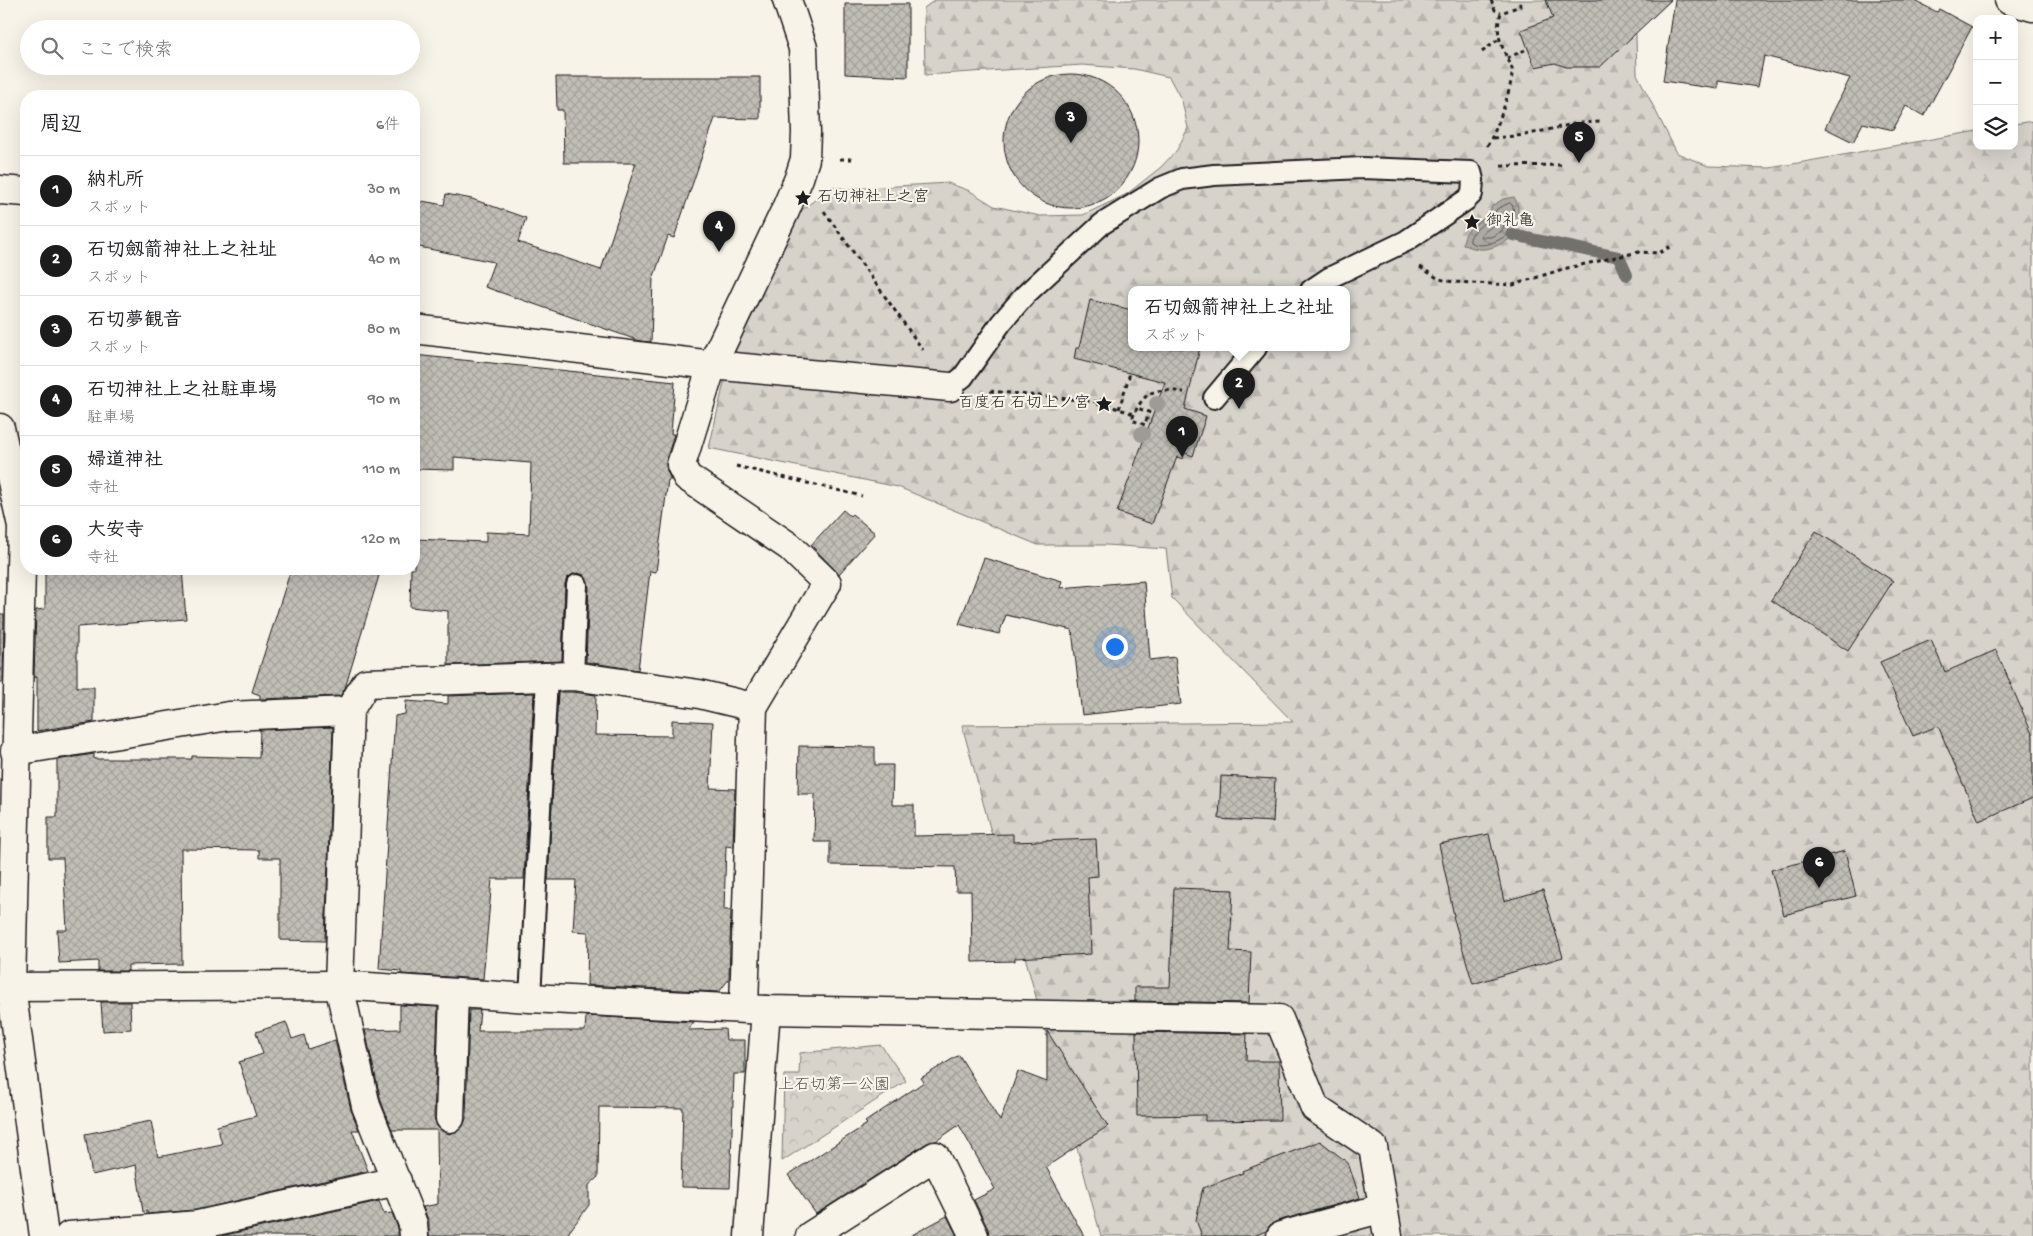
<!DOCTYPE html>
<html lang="ja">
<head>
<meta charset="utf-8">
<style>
	:root { --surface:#fff; --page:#f2f2f2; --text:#202124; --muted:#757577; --line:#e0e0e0; --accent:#1c1c1c }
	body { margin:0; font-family:"Gochi Hand","Klee One",sans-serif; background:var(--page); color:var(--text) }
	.controls { position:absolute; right:15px; top:15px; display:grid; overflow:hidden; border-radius:10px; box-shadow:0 5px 20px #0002 }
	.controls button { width:45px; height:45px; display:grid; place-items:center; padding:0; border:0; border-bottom:1px solid var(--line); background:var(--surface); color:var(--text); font:25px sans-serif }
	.you { position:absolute; left:1114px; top:646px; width:18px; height:18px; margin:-12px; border:4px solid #fff; border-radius:50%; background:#1a73e8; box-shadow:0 0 0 8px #1a73e833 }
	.badge { display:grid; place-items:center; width:32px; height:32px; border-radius:50%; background:var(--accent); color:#fff; font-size:16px; font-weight:700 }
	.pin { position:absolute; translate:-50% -41px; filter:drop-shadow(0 1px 2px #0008) }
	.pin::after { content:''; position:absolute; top:26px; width:18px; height:15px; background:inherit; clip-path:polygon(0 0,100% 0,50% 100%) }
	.popup { position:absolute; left:1128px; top:286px; width:222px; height:65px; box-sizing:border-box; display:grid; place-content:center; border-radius:10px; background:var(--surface); filter:drop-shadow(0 1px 4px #0005); font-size:16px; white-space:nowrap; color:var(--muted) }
	.popup b { font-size:19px; color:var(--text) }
	.popup::after { content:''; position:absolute; left:50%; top:100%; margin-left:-10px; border:10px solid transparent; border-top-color:var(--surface) }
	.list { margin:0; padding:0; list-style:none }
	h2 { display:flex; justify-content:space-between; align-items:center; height:65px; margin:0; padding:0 20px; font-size:21px }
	h2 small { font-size:16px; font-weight:400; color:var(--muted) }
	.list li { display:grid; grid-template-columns:32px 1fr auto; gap:15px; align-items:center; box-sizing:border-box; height:70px; padding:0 20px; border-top:1px solid var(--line) }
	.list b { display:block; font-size:19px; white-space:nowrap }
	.list p { margin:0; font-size:16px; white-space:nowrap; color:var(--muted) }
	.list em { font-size:16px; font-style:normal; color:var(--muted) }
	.icon { flex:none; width:28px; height:28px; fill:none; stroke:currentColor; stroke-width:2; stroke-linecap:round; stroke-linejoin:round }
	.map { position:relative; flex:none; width:2033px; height:1236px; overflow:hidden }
	.search { position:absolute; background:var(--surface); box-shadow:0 5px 20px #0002; left:20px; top:20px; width:400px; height:55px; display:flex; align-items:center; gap:12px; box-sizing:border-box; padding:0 18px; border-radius:28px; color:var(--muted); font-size:19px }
	.panel { position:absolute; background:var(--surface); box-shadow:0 5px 20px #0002; left:20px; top:90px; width:400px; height:485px; border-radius:20px }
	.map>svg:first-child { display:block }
	.forest { fill:url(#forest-firs); stroke:#7a7874; fill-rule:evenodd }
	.park { fill:url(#park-crowns); stroke:#7a7874 }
	.water { fill:url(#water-ripples); stroke:#72716c }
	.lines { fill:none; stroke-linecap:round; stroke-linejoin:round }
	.shore { stroke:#565452; stroke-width:1 }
	.stream { stroke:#72716c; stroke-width:12 }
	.building { fill:url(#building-cross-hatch); stroke:#1c1c1c }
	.service-casing { stroke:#1c1c1c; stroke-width:24 }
	.minor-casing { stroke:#1c1c1c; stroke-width:31 }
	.path { stroke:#1c1c1c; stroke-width:3; stroke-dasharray:4 4; stroke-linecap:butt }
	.service { stroke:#f7f3e8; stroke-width:20 }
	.minor { stroke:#f7f3e8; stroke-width:28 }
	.tree { fill:#9d9b95 }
	.labels { text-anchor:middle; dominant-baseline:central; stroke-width:4.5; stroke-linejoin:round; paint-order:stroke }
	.poi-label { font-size:16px; fill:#1c1c1c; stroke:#f7f3e8; text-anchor:start }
	.park-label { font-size:16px; fill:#545351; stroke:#f7f3e8 }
</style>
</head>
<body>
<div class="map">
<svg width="2033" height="1236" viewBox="0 0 2033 1236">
	<defs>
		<pattern id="forest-firs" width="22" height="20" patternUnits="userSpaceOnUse" patternTransform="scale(1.25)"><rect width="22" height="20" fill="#d7d3cb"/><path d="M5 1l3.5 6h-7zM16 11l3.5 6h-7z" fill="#b8b5ae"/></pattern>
		<pattern id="park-crowns" width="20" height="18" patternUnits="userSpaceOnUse" patternTransform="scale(1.25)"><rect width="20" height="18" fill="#d7d3cb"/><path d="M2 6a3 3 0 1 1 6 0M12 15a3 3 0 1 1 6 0" fill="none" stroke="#b8b5ae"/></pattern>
		<pattern id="water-ripples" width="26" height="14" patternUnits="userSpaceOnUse" patternTransform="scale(1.25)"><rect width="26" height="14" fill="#aca9a2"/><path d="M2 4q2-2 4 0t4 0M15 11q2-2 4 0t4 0" fill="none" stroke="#8b8983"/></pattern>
		<pattern id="building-cross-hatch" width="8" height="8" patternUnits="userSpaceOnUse" patternTransform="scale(1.25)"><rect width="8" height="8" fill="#c0beb5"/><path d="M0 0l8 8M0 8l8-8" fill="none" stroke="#a4a39b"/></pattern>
	</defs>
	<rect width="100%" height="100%" fill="#f7f3e8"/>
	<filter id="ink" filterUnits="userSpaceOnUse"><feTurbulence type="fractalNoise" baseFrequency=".02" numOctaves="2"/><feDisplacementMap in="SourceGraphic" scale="10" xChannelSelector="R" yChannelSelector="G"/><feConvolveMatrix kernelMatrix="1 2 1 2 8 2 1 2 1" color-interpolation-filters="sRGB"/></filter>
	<g filter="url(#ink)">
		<!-- forest -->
		<path class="forest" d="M935 0H1635L1637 74 1677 153 1708 166 1770 168 1977 131V146H2014V124L2033 121V1236H1101L962 725 1293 722 1172 598 1166 549 1106 545H1038L898 487 709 448 729 361 756 308 792 218 831 187 848 189 948 183 970 191 994 206 1040 216 1083 215 1127 194 1161 167 1177 150 1188 128 1182 101 1169 77 1134 69 1082 65 925 75 924 8ZM1132 290H1346V348H1132Z"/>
		<!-- park -->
		<polygon class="park" points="881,1045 906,1081 782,1161 784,1075 799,1075 800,1053"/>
		<!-- water -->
		<path class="water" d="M1514 197C1523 211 1515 223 1512 238 1494 248 1483 254 1463 244 1465 221 1486 226 1492 206L1503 199Z"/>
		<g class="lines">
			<!-- shore -->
			<g class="shore">
				<path d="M1510 203 1513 206 1514 215 1507 235C1496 242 1482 249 1470 242 1468 230 1490 223 1497 209Z"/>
				<path d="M1505 212 1507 215 1502 231 1491 237H1481V234C1490 228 1498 223 1502 213Z"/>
			</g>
			<!-- stream -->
			<polyline class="stream" points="1513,235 1619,257 1627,275"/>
		</g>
		<!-- building -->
		<g class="building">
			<polygon points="1546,0 1671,0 1600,67 1566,67 1555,63 1535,67 1521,30 1553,18"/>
			<polygon points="1675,0 1913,0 1937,12 1939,9 1972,27 1924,116 1906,106 1893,130 1863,123 1853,142 1825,128 1850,78 1764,56 1758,87 1718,81 1718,89 1663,81"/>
			<polygon points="845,4 908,4 908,77 845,74"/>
			<circle cx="1071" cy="141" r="67"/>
			<polygon points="556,77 760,77 760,119 715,118 674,238 668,236 653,279 651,342 640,341 485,287 494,262 414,246 422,201 444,205 446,194 472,199 526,218 518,242 601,270 636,163 564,163 563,110 557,110"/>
			<polygon points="1090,300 1132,310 1132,348 1200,348 1185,409 1206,416 1193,456 1185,453 1183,459 1177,457 1152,524 1117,512 1165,382 1074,359 1076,348 1079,348"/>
			<polygon points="414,355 675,382 671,434 674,434 666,461 667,471 671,480 668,480 656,572 650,571 638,670 586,662 589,585 584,575 577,573 567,578 565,584 562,661 448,665 448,611 410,607 411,569 414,569 414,539 486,542 486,532 529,534 531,463 454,457 454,470 414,469"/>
			<polygon points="843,510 850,516 852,514 875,533 839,574 811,545"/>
			<polygon points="1816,531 1893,581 1848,651 1771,600"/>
			<polygon points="984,558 1062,581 1060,588 1144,581 1150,660 1175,657 1181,704 1082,715 1072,630 1006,615 999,634 959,624"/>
			<polygon points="45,569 182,569 186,619 77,627 77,687 94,687 94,722 37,731 37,677 34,678 36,610 45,609"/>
			<polygon points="291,569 381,569 345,688 340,696 260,699 260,695 252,692"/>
			<polygon points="0,614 4,614 3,682 0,682"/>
			<polygon points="1931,640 1945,672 1996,650 2033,736 2033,798 1979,821 1938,726 1913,736 1880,662"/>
			<polygon points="558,692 572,692 596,695 595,735 672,736 672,720 713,722 710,788 735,789 733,847 726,846 724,910 731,910 729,979 719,992 587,985 588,932 573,931 576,880 548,880"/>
			<polygon points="534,693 524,879 492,879 483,979 401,974 401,971 379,969 395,716 405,714 406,701 448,704 448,696"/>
			<polygon points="333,727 325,941 280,940 280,858 259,858 259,850 181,849 182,964 128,965 128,971 98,971 98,961 59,963 57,930 67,930 63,858 48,858 48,817 57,817 57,760 94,754 94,759 192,759 192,756 259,758 260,730"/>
			<polygon points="799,746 875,747 875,765 893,765 892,805 914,805 914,836 1013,834 1013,842 1096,839 1098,876 1088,877 1091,954 1015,958 1015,961 972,962 971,891 956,891 955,867 830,865 830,842 814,842 815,794 798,794"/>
			<polygon points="1221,776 1275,779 1273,822 1219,819"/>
			<polygon points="1489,834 1504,901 1543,890 1563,957 1473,984 1453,916 1454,916 1439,844"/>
			<polygon points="1845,851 1856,896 1784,915 1771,870"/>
			<polygon points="1174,888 1233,890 1230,951 1251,952 1249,1003 1135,1001 1135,987 1170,987"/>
			<polygon points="101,1002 130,1002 131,1029 103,1031"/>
			<polygon points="400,1005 438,1007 434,1118 437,1126 442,1131 449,1134 458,1131 463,1126 466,1119 469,1010 480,1010 478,1031 585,1031 586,1016 694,1022 688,1030 725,1029 726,1040 745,1040 745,1074 734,1074 730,1188 681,1187 683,1108 599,1107 598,1177 589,1185 589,1205 566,1236 429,1236 429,1222 423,1207 438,1204 437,1130 392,1130 381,1101 365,1030 400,1029"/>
			<polygon points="286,1022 292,1039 304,1035 308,1049 335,1040 351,1110 359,1130 352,1130 368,1171 196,1210 147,1214 147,1211 143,1212 136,1165 92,1175 85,1134 151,1121 158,1157 222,1144 217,1126 256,1116 239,1062 263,1054 256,1032"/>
			<polygon points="1047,1031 1108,1126 1046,1167 1084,1236 989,1236 988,1229 974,1200 995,1189 959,1125 936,1141 927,1143 816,1214 788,1175 867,1124 865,1122 924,1082 921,1078 959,1055 1000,1121 1018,1071 1047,1082"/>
			<polygon points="1136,1032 1247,1034 1246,1061 1279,1061 1280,1120 1205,1121 1205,1115 1137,1116"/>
			<polygon points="1320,1141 1348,1163 1360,1198 1277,1221 1270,1225 1266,1231 1254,1236 1202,1236 1196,1220 1203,1188 1243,1173 1242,1171"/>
			<polygon points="379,1201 384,1214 392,1213 398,1228 398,1236 221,1236"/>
			<polygon points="947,1216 957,1236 910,1236"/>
		</g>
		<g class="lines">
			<!-- service casing -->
			<g class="service-casing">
				<g id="service">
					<polyline points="950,387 963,377 1001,323 1025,295 1102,224 1160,188 1182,179 1214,175 1362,168 1471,172 1473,180 1472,194 1466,200 1406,241 1329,278 1311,290"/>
					<polyline points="1214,398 1256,348"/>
					<polyline points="573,676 577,585"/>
					<polyline points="530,998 547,678"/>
				</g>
			</g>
			<!-- minor casing -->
			<g class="minor-casing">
				<g id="minor">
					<polyline points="2009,0 2033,7"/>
					<polyline points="0,190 26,192"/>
					<polyline points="414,329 712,365 950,387"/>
					<polyline points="0,428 22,526 11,987 44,1236"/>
					<polyline points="15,751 229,716 349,711"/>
					<polyline points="0,989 11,987 339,985 530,998 766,1010 1279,1019 1315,1108 1373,1147 1388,1236"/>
					<polyline points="744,1008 753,707 827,583 790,547 687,477 681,465 712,365 785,211 799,178 805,159 806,132 803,48 787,0"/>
					<polyline points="450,1118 454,993"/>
					<polyline points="69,1236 198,1225 397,1181"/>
					<polyline points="414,1236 413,1224 366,1106 339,985 349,711 366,683 573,676 699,694 753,707"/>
					<polyline points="749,1236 766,1010"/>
					<polyline points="810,1236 935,1156 974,1236"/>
					<polyline points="1281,1236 1383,1208"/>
				</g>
			</g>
			<!-- path -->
			<g class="path">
				<polyline points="1491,0 1495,10 1501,13"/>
				<polyline points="1482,52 1499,39"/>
				<polyline points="1507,58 1525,50"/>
				<polyline points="1493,138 1525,135 1578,123 1600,122"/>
				<path d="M1487 146C1496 133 1514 83 1512 69 1511 65 1509 61 1507 58 1500 42 1495 31 1501 13L1520 6V0"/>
				<polyline points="840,159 852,159"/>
				<polyline points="1501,166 1561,165"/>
				<polyline points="824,211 923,350"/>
				<polyline points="1420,267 1439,279 1453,282 1513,285 1563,269 1639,252 1659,253 1671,246"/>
				<path d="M990 391 1098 402 1101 400 1107 401 1110 406 1134 414C1147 387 1158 389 1184 392"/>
				<polyline points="1098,402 1100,408 1106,408 1110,406"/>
				<polyline points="1119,409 1130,373"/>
				<polyline points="1134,414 1132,420 1145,425 1149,412 1137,408"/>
				<polyline points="736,466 862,496"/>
			</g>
			<!-- service -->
			<use href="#service" class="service"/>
			<!-- minor -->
			<use href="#minor" class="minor"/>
		</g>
		<!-- trees -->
		<g class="tree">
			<circle cx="1157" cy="404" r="8"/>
			<circle cx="1142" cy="434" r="8"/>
		</g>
	</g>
	<!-- icons -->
	<defs>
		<g id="sight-bare" transform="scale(1.35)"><path d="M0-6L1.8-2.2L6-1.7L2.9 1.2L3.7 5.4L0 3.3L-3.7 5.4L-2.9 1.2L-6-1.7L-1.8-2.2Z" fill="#1c1c1c" stroke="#f7f3e8" stroke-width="2.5" paint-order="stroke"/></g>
	</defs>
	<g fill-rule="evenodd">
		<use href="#sight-bare" x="803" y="198"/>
		<use href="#sight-bare" x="1472" y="222"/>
		<use href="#sight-bare" x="1104" y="404"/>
	</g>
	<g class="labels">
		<!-- poi labels -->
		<g class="poi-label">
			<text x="817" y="198">石切神社上之宮</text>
			<text x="1486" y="222">御礼亀</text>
			<text x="1090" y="404" text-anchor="end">百度石 石切上ノ宮</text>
		</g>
		<!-- park labels -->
		<g class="park-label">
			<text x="834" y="1086">上石切第一公園</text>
		</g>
	</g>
</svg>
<div class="controls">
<button>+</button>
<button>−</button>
<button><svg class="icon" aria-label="layers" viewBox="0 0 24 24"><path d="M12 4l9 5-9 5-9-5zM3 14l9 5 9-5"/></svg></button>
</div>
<div class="you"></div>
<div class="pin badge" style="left:1182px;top:457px">1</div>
<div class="pin badge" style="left:1239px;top:409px">2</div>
<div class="popup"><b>石切劔箭神社上之社址</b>スポット</div>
<div class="pin badge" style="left:1071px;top:143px">3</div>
<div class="pin badge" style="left:719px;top:252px">4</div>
<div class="pin badge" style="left:1579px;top:163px">5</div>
<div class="pin badge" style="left:1819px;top:888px">6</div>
<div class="search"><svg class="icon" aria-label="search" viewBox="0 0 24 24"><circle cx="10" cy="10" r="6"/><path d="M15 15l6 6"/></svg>ここで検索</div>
<section class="panel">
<h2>周辺<small>6件</small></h2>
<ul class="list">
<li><span class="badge">1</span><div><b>納札所</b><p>スポット</p></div><em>30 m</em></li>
<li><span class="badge">2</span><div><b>石切劔箭神社上之社址</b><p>スポット</p></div><em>40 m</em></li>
<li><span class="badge">3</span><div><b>石切夢観音</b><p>スポット</p></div><em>80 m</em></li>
<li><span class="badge">4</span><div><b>石切神社上之社駐車場</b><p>駐車場</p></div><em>90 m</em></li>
<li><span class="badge">5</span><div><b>婦道神社</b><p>寺社</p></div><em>110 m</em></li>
<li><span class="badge">6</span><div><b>大安寺</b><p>寺社</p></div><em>120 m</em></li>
</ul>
</section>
</div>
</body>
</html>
